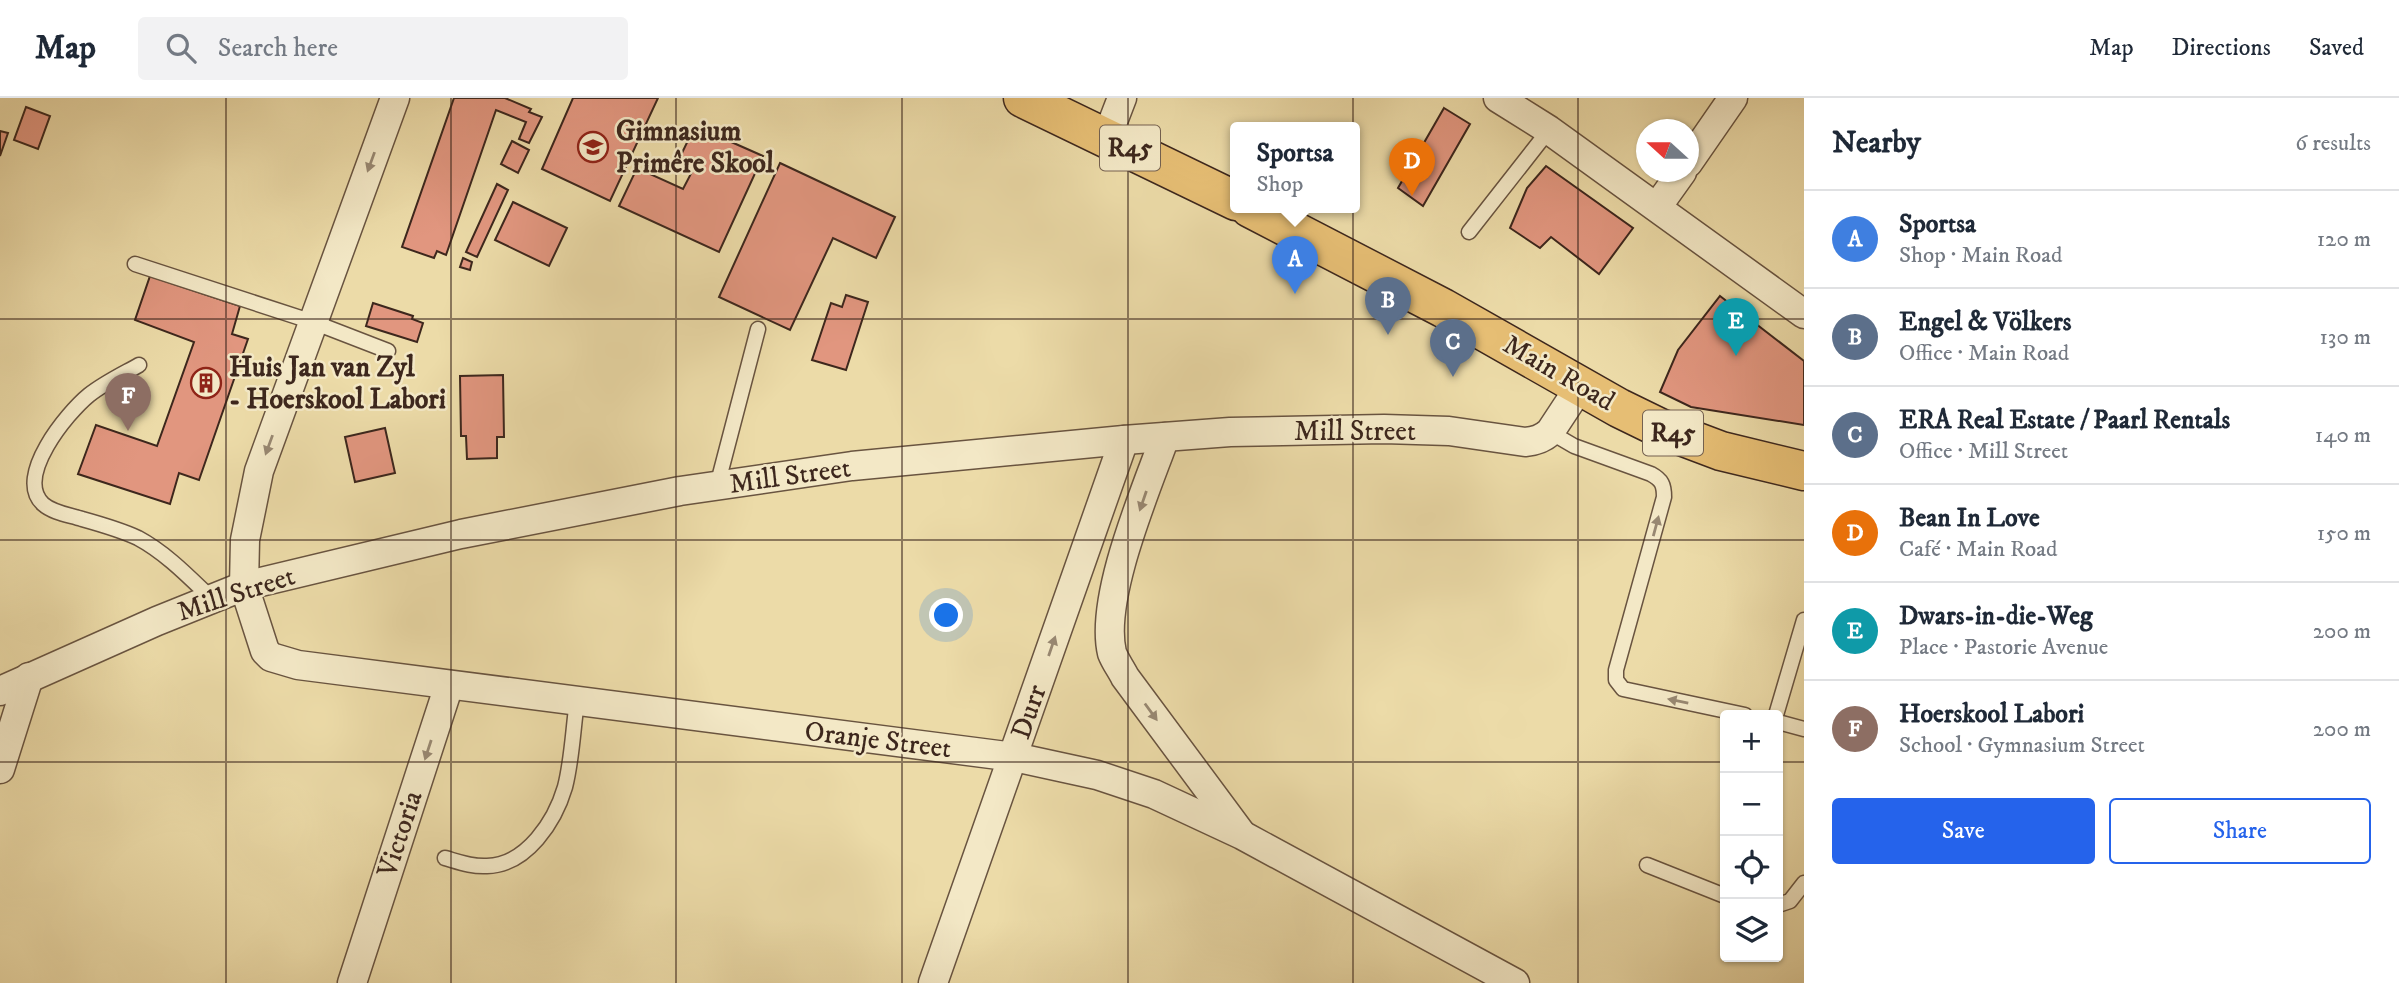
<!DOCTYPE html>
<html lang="en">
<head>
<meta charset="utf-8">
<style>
	:root { --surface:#fff; --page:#f2f2f3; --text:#1f2937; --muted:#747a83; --line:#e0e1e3; --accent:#2563eb }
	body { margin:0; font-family:"IM FELL DW Pica",serif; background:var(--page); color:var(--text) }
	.controls { position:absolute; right:21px; bottom:21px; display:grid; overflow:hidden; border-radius:7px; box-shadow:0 2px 5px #0004 }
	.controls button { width:63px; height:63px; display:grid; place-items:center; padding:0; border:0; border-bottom:2px solid var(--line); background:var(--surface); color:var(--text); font:35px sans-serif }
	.compass { position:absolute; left:1636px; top:21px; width:63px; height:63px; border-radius:50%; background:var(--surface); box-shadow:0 2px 5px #0004; rotate:291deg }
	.you { position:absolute; left:947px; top:518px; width:24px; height:24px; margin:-18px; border:5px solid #fff; border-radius:50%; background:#1a73e8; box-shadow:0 0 0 10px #1a73e833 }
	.badge { display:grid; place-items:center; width:46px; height:46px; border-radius:50%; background:var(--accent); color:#fff; font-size:23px; font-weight:700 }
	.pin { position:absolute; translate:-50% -58px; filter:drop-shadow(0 2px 4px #0008) }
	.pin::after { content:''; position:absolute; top:37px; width:24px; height:21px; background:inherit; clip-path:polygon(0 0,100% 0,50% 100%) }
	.popup { position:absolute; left:1230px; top:24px; width:130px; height:91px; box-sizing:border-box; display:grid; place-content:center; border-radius:7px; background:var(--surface); filter:drop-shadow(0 2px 5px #0005); font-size:23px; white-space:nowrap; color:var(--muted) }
	.popup b { font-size:26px; color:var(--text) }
	.popup::after { content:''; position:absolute; left:50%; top:100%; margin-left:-14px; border:14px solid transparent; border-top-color:var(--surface) }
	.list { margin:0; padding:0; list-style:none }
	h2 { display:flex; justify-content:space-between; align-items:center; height:91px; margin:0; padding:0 28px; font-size:30px }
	h2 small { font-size:23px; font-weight:400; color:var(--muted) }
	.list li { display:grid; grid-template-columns:46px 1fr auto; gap:21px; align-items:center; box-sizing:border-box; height:98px; padding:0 28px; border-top:2px solid var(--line) }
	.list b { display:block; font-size:26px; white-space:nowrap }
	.list p { margin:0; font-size:23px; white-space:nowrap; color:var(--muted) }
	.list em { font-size:23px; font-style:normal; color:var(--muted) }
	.actions { display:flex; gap:14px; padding:21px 28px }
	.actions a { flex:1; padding:16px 0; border:2px solid var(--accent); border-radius:7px; text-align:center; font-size:24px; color:var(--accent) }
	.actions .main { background:var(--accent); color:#fff }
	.icon { flex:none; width:38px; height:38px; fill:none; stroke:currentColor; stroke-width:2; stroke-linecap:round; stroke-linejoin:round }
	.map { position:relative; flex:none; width:1804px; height:885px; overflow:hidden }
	header { display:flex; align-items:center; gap:42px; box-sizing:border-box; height:98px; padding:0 35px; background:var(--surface); border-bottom:2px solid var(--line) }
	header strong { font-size:33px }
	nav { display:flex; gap:38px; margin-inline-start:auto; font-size:24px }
	.search { width:490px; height:63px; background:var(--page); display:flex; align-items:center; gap:18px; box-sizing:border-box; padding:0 24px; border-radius:7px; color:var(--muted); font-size:26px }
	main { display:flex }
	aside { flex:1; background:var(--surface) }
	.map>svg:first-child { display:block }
	.building { fill:#e1967f; stroke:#3d271d; stroke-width:2 }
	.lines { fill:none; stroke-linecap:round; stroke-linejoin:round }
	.lane-casing { stroke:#695440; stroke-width:17 }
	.street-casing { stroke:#695440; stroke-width:31 }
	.primary-casing { stroke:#3d271d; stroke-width:41 }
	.lane { stroke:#f3e8c6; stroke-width:14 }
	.street { stroke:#f3e8c6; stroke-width:28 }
	.primary { stroke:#e6be74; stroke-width:38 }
	.oneway { fill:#988872 }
	.grid { fill:none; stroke:#3d271d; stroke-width:2; stroke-opacity:0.55 }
	.labels { text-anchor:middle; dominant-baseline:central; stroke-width:5; stroke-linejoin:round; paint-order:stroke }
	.shield { fill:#f3e8c6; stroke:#746150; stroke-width:2 }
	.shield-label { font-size:26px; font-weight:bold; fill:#3d271d }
	.poi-label { font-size:28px; font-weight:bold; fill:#3d271d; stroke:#f3e8c6; text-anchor:start }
	.street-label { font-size:28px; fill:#3d271d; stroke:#f3e8c6 }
</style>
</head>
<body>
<header>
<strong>Map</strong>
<div class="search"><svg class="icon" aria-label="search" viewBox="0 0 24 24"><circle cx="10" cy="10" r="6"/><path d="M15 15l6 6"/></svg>Search here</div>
<nav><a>Map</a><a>Directions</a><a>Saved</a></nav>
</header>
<main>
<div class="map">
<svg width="1804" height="885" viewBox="0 0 1804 885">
	<rect width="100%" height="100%" fill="#ecdba8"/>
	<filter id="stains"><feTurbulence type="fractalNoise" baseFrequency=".00286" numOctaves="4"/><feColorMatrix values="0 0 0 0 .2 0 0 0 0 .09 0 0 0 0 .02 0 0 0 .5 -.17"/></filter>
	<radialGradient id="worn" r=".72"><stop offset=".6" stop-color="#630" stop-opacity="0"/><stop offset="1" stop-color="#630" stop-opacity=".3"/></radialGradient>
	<!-- building -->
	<g class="building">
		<polygon points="454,0 505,0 531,11 529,14 542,19 529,45 519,41 526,24 496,12 446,157 437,153 434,160 402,149"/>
		<polygon points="573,0 658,0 610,103 542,71"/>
		<polygon points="26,9 50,18 38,51 14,42"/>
		<polygon points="1444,10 1470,26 1423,108 1398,90"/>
		<polygon points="695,28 763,58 719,154 619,108 637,70 683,91 696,66 680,59"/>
		<polygon points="0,33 8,35 0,58"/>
		<polygon points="512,43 529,52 518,75 501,66"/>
		<polygon points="780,65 895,119 876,160 833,140 790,232 719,199"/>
		<polygon points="1546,68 1633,130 1599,176 1551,139 1540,150 1510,130 1527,90"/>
		<polygon points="497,86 508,92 477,159 466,154"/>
		<polygon points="513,104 567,130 549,168 495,142"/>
		<polygon points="463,160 472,164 470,172 460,169"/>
		<polygon points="150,178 240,208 232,236 248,241 199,382 179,375 170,406 78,376 96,327 157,348 194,244 135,222"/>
		<polygon points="846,197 868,204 846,272 812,262 831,205 842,209"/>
		<polygon points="1720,198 1804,263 1804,327 1691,309 1660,294 1678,252"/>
		<polygon points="373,205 413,218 412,221 423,225 417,244 366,228"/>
		<polygon points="503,277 504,339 497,339 497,360 467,361 466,338 461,338 460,278"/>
		<polygon points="385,330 395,375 355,384 345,339"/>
	</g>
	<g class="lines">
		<!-- lane casing -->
		<g class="lane-casing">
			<g id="lane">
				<polyline points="1469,134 1549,32"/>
				<polyline points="135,166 313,224 388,253"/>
				<path d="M139 267C123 276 104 285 89 297 67 315 14 379 43 406 53 415 70 417 82 421 100 426 121 432 138 440 166 455 189 479 212 501"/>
				<path d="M1550 334 1574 348 1651 376C1662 382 1664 387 1664 399L1616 572V582L1623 591 1745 617"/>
				<polyline points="717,388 758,231"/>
				<polyline points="1776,617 1804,522"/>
				<polyline points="1778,624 1804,631"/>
				<path d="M445 760C459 764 472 769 487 768 527 767 555 723 565 689 572 662 573 631 577 603"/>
				<polyline points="1647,767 1725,798"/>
				<polyline points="1778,807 1790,803 1804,785"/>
			</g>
		</g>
		<!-- street casing -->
		<g class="street-casing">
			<g id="street">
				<polyline points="395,0 259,373 245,442 244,488 265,553 271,559 298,567 1014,659 1097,677 1154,696 1242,737 1515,885"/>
				<polyline points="1498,0 1549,32 1804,216"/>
				<polyline points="1107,39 1122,0"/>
				<polyline points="1688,65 1733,0"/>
				<polyline points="1657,109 1682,74"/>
				<path d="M1165 339C1146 392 1099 500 1112 555 1115 563 1121 571 1125 579L1240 734"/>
				<path d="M0 593 157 523 244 488 461 436 680 393 852 368 1124 342 1230 334 1384 331 1449 333 1525 344C1535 343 1542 341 1550 334L1581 287"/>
				<polyline points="0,671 29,579"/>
				<polyline points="352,885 449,587"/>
				<polyline points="933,885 1124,342"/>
			</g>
		</g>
		<!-- primary casing -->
		<g class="primary-casing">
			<g id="primary">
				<polyline points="1023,0 1236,103"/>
				<polyline points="1250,110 1443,210 1619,310 1660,330 1721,353 1804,373"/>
			</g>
		</g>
		<!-- lane -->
		<use href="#lane" class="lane"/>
		<!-- street -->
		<use href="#street" class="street"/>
		<!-- primary -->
		<use href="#primary" class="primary"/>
	</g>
	<!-- one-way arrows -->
	<defs><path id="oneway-solid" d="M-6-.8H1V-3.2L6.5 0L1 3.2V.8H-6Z" transform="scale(1.75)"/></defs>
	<g class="oneway">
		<use href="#oneway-solid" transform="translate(371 64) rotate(110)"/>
		<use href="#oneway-solid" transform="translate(269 347) rotate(110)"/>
		<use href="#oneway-solid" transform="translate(1143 403) rotate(109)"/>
		<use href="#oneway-solid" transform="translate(1656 428) rotate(-75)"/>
		<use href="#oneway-solid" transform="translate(1052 548) rotate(-71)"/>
		<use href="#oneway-solid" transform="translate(1678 603) rotate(-168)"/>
		<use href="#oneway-solid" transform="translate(1151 614) rotate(54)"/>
		<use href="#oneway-solid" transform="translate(428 652) rotate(108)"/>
	</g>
	<!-- grid -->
	<path class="grid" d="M226 0V885M451 0V885M676 0V885M902 0V885M1128 0V885M1353 0V885M1578 0V885M0 221H1804M0 442H1804M0 664H1725M1778 664H1804"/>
	<!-- icons -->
	<defs>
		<g id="school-ring" transform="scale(1.575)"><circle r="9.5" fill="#f3e8c6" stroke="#8f2418" stroke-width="1.5"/><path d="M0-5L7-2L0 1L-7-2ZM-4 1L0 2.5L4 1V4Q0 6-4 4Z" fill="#8f2418"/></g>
		<g id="building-ring" transform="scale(1.575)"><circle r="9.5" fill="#f3e8c6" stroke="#8f2418" stroke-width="1.5"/><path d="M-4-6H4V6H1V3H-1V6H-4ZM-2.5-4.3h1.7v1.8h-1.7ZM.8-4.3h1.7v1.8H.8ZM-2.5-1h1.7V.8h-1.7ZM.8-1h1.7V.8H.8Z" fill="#8f2418"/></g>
	</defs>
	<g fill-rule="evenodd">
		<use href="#school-ring" x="593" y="49"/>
		<use href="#building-ring" x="206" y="285"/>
	</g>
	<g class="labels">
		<!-- shield labels -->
		<g class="shield">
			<rect x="1100" y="27.5" width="60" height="45" rx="5"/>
			<rect x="1643" y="312.5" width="60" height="45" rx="5"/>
		</g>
		<g class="shield-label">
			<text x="1130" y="50">R45</text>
			<text x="1673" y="335">R45</text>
		</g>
		<!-- poi labels -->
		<g class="poi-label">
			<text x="616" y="33">Gimnasium<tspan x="616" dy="32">Primêre Skool</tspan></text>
			<text x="229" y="269">Huis Jan van Zyl<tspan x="229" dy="32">- Hoerskool Labori</tspan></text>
		</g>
		<!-- street labels -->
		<g class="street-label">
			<text transform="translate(1559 275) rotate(30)">Main Road</text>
			<text x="1355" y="333">Mill Street</text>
			<text transform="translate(790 378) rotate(-8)">Mill Street</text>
			<text transform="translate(236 496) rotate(-18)">Mill Street</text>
			<text transform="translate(1029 614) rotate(-71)">Durr</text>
			<text transform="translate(878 642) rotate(7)">Oranje Street</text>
			<text transform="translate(400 736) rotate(-72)">Victoria</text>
		</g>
	</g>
	<rect width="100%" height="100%" filter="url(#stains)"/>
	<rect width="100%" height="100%" fill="url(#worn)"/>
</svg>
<div class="controls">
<button>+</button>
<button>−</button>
<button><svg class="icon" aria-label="locate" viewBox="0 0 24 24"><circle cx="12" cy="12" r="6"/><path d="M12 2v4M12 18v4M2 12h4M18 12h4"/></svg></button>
<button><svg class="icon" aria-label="layers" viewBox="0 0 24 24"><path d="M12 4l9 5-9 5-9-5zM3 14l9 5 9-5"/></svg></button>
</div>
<svg class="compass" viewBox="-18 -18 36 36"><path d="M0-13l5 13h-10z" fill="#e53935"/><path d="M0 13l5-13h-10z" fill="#747a83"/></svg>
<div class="you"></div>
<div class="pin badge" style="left:1295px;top:196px;background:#3f7fe0">A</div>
<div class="popup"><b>Sportsa</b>Shop</div>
<div class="pin badge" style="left:1388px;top:237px;background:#5c6f8a">B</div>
<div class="pin badge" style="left:1453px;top:279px;background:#5c6f8a">C</div>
<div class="pin badge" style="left:1412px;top:98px;background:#e8710a">D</div>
<div class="pin badge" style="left:1736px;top:258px;background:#0f9aa8">E</div>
<div class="pin badge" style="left:128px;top:333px;background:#8d6e63">F</div>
</div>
<aside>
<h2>Nearby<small>6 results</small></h2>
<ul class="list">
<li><span class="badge" style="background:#3f7fe0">A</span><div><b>Sportsa</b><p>Shop · Main Road</p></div><em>120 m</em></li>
<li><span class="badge" style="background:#5c6f8a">B</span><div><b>Engel &amp; Völkers</b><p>Office · Main Road</p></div><em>130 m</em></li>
<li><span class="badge" style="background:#5c6f8a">C</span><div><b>ERA Real Estate / Paarl Rentals</b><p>Office · Mill Street</p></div><em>140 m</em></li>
<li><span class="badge" style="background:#e8710a">D</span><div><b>Bean In Love</b><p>Café · Main Road</p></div><em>150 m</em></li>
<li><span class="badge" style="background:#0f9aa8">E</span><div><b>Dwars-in-die-Weg</b><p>Place · Pastorie Avenue</p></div><em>200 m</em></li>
<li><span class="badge" style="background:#8d6e63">F</span><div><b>Hoerskool Labori</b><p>School · Gymnasium Street</p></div><em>200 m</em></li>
</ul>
<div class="actions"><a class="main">Save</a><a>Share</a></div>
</aside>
</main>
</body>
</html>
